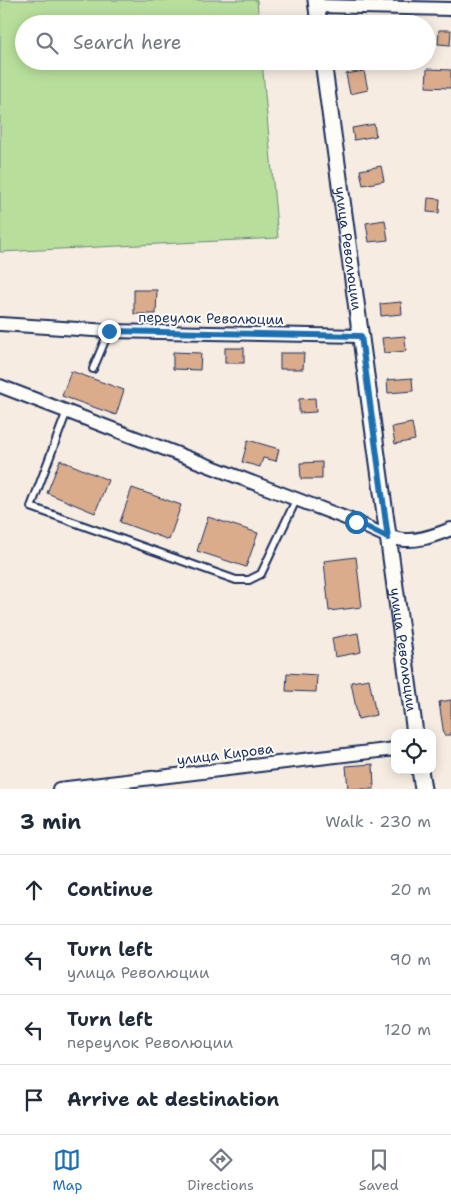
<!DOCTYPE html>
<html lang="en">
<head>
<meta charset="utf-8">
<style>
	:root { --surface:#fff; --page:#f2f2f3; --text:#1f2937; --muted:#747a83; --line:#e0e1e3; --accent:#1f6fb2 }
	body { margin:0; font-family:"Shantell Sans",sans-serif; background:var(--page); color:var(--text) }
	.controls { position:absolute; right:15px; bottom:15px; display:grid; overflow:hidden; border-radius:10px; box-shadow:0 2px 12px #0003 }
	.controls button { width:45px; height:45px; display:grid; place-items:center; padding:0; border:0; border-bottom:1px solid var(--line); background:var(--surface); color:var(--text); font:25px sans-serif }
	.stop { position:absolute; width:15px; height:15px; margin:-11px; border:4px solid #1f6fb2; border-radius:50%; background:#fff }
	.stop.end { background:#1f6fb2; border-color:#fff; box-shadow:0 1px 5px #0008 }
	.list { margin:0; padding:0; list-style:none }
	h2 { display:flex; justify-content:space-between; align-items:center; height:65px; margin:0; padding:0 20px; font-size:21px }
	h2 small { font-size:16px; font-weight:400; color:var(--muted) }
	.list li { display:grid; grid-template-columns:32px 1fr auto; gap:15px; align-items:center; box-sizing:border-box; height:70px; padding:0 20px; border-top:1px solid var(--line) }
	.list b { display:block; font-size:19px; white-space:nowrap }
	.list p { margin:0; font-size:16px; white-space:nowrap; color:var(--muted) }
	.list em { font-size:16px; font-style:normal; color:var(--muted) }
	.icon { flex:none; width:28px; height:28px; fill:none; stroke:currentColor; stroke-width:2; stroke-linecap:round; stroke-linejoin:round }
	.map { position:relative; flex:none; width:451px; height:789px; overflow:hidden }
	.search { position:absolute; background:var(--surface); box-shadow:0 2px 12px #0003; left:15px; right:15px; top:15px; height:55px; display:flex; align-items:center; gap:12px; box-sizing:border-box; padding:0 18px; border-radius:28px; color:var(--muted); font-size:19px }
	.sheet { height:345px; background:var(--surface) }
	nav { display:flex; justify-content:space-around; align-items:center; box-sizing:border-box; height:70px; border-top:1px solid var(--line); background:var(--surface); font-size:14px; color:var(--muted) }
	nav a { display:grid; justify-items:center; gap:2px }
	nav .on { color:var(--accent) }
	.map>svg:first-child { display:block }
	.green { fill:#b7df9b; stroke:#69877c }
	.building { fill:#daac8c; stroke:#1b2f5e }
	.lines { fill:none; stroke-linecap:round; stroke-linejoin:round }
	.service-casing { stroke:#1b2f5e; stroke-width:10 }
	.minor-casing { stroke:#1b2f5e; stroke-width:16 }
	.tertiary-casing { stroke:#1b2f5e; stroke-width:19 }
	.service { stroke:#fdfcf7; stroke-width:6 }
	.minor { stroke:#fdfcf7; stroke-width:12 }
	.tertiary { stroke:#fdfcf7; stroke-width:15 }
	.route { stroke:#1f6fb2; stroke-width:6 }
	.labels { text-anchor:middle; dominant-baseline:central; stroke-width:4; stroke-linejoin:round; paint-order:stroke }
	.street-label { font-size:14px; fill:#1b2f5e; stroke:#fdfcf7 }
</style>
</head>
<body>
<div class="map">
<svg width="451" height="789" viewBox="0 0 451 789">
	<rect width="100%" height="100%" fill="#f6ece2"/>
	<filter id="ink" filterUnits="userSpaceOnUse"><feTurbulence type="fractalNoise" baseFrequency=".02" numOctaves="2"/><feDisplacementMap in="SourceGraphic" scale="10" xChannelSelector="R" yChannelSelector="G"/><feConvolveMatrix kernelMatrix="1 2 1 2 8 2 1 2 1" color-interpolation-filters="sRGB"/></filter>
	<g filter="url(#ink)">
		<!-- green -->
		<polygon class="green" points="0,0 257,0 259,24 24,24 24,61 262,61 278,238 0,252"/>
		<!-- building -->
		<g class="building">
			<polygon points="439,30 451,30 450,45 438,44"/>
			<polygon points="427,69 451,70 451,88 426,87"/>
			<polygon points="364,71 368,90 350,94 346,74"/>
			<polygon points="374,124 376,136 354,140 352,128"/>
			<polygon points="381,166 384,181 363,185 360,170"/>
			<polygon points="428,198 440,199 439,213 427,212"/>
			<polygon points="385,220 388,240 369,242 366,223"/>
			<polygon points="134,290 157,290 156,314 134,314"/>
			<polygon points="401,302 402,314 381,316 380,304"/>
			<polygon points="405,336 406,351 384,353 382,338"/>
			<rect x="225" y="348" width="19" height="15"/>
			<polygon points="173,352 201,353 200,370 173,369"/>
			<polygon points="280,353 304,353 303,369 280,369"/>
			<polygon points="71,371 124,390 116,415 62,396"/>
			<polygon points="412,378 413,391 388,393 387,380"/>
			<polygon points="315,398 316,412 299,413 299,399"/>
			<polygon points="412,423 415,440 395,444 392,427"/>
			<polygon points="248,440 279,449 276,461 263,458 260,467 242,462"/>
			<polygon points="60,460 108,480 95,513 47,493"/>
			<polygon points="322,462 322,479 301,479 300,463"/>
			<polygon points="132,488 181,505 169,540 120,522"/>
			<polygon points="208,517 258,533 246,567 197,551"/>
			<polygon points="356,557 362,607 329,611 324,561"/>
			<polygon points="358,633 361,652 335,657 332,638"/>
			<polygon points="287,673 317,675 316,692 286,691"/>
			<polygon points="369,679 376,715 358,719 351,682"/>
			<polygon points="451,700 451,735 444,735 439,702"/>
			<polygon points="373,764 374,789 348,789 346,766"/>
		</g>
		<g class="lines">
			<!-- service casing -->
			<g class="service-casing">
				<g id="service">
					<polyline points="93,369 109,331"/>
					<polyline points="67,411 31,507 236,580 249,580 261,574 296,500"/>
				</g>
			</g>
			<!-- minor casing -->
			<g class="minor-casing">
				<g id="minor">
					<polyline points="317,6 451,9"/>
					<polyline points="0,324 109,331 361,336"/>
					<path d="M0 386 356 522C397 542 407 547 451 529"/>
					<polyline points="59,789 395,749"/>
				</g>
			</g>
			<!-- tertiary casing -->
			<g class="tertiary-casing">
				<g id="tertiary">
					<polyline points="316,0 319,24"/>
					<path id="s1" d="M323 61 415 733"/>
					<polyline points="420,770 423,789"/>
				</g>
			</g>
			<!-- service -->
			<use href="#service" class="service"/>
			<!-- minor -->
			<use href="#minor" class="minor"/>
			<!-- tertiary -->
			<use href="#tertiary" class="tertiary"/>
		</g>
	</g>
	<g class="lines" filter="url(#ink)">
		<!-- route -->
		<polyline class="route" points="109,331 361,336 388,538 356,522"/>
	</g>
	<g class="labels">
		<!-- street labels -->
		<g class="street-label">
			<text stroke="none"><textPath href="#s1" startOffset="189">улица Революции</textPath></text>
			<text transform="translate(211 318) rotate(1)">переулок Революции</text>
			<text stroke="none"><textPath href="#s1" startOffset="594">улица Революции</textPath></text>
			<text transform="translate(225 754) rotate(-7)">улица Кирова</text>
		</g>
	</g>
</svg>
<div class="controls">
<button><svg class="icon" aria-label="locate" viewBox="0 0 24 24"><circle cx="12" cy="12" r="6"/><path d="M12 2v4M12 18v4M2 12h4M18 12h4"/></svg></button>
</div>
<div class="stop" style="left:356px;top:522px"></div>
<div class="stop end" style="left:109px;top:331px"></div>
<div class="search"><svg class="icon" aria-label="search" viewBox="0 0 24 24"><circle cx="10" cy="10" r="6"/><path d="M15 15l6 6"/></svg>Search here</div>
</div>
<section class="sheet">
<h2>3 min<small>Walk · 230 m</small></h2>
<ul class="list">
<li><svg class="icon" aria-label="ahead" viewBox="0 0 24 24"><path d="M12 20V5M6 11l6-6 6 6"/></svg><div><b>Continue</b></div><em>20 m</em></li>
<li><svg class="icon" aria-label="left" viewBox="0 0 24 24"><path d="M17 20v-9H6M10 6l-5 5 5 5"/></svg><div><b>Turn left</b><p>улица Революции</p></div><em>90 m</em></li>
<li><svg class="icon" aria-label="left" viewBox="0 0 24 24"><path d="M17 20v-9H6M10 6l-5 5 5 5"/></svg><div><b>Turn left</b><p>переулок Революции</p></div><em>120 m</em></li>
<li><svg class="icon" aria-label="arrive" viewBox="0 0 24 24"><path d="M6 21V4h12l-3 4 3 4H6"/></svg><div><b>Arrive at destination</b></div></li>
</ul>
</section>
<nav>
<a class="on"><svg class="icon" aria-label="map" viewBox="0 0 24 24"><path d="M3 6l6-2 6 2 6-2v14l-6 2-6-2-6 2zM9 4v14M15 6v14"/></svg>Map</a>
<a><svg class="icon" aria-label="directions" viewBox="0 0 24 24"><path d="M12 3l9 9-9 9-9-9zM9 14v-3h6M13 9l2 2-2 2"/></svg>Directions</a>
<a><svg class="icon" aria-label="saved" viewBox="0 0 24 24"><path d="M7 4h10v16l-5-4-5 4z"/></svg>Saved</a>
</nav>
</body>
</html>
